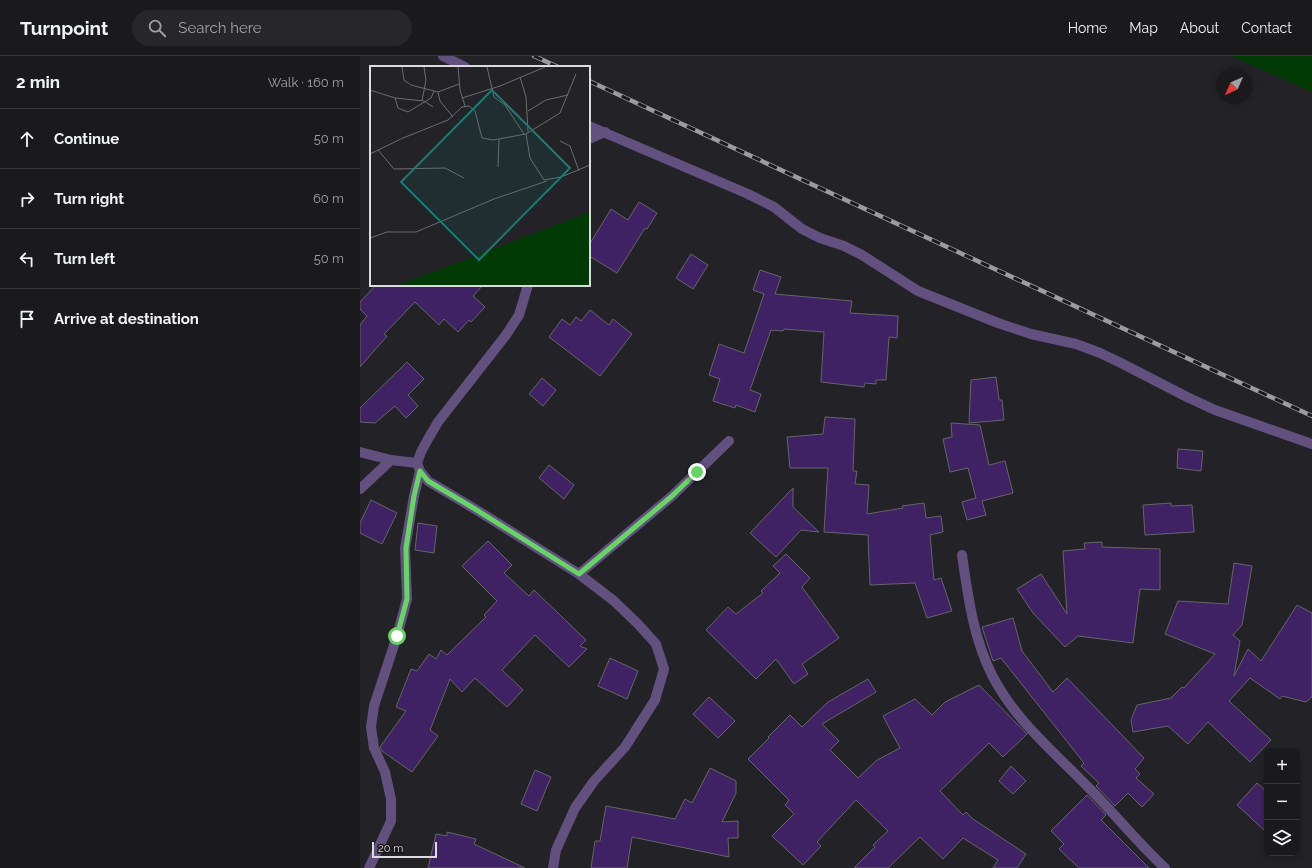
<!DOCTYPE html>
<html lang="en">
<head>
<meta charset="utf-8">
<style>
	:root { --surface:#1a1a1c; --page:#272729; --text:#f1f3f6; --muted:#9fa1a3; --line:#38383b }
	body { margin:0; font-family:Raleway,sans-serif; background:var(--page); color:var(--text) }
	.controls { position:absolute; right:12px; bottom:12px; display:grid; overflow:hidden; border-radius:8px; box-shadow:0 2px 6px #0003 }
	.controls button { width:36px; height:36px; display:grid; place-items:center; padding:0; border:0; border-bottom:1px solid var(--line); background:var(--surface); color:var(--text); font:20px sans-serif }
	.compass { position:absolute; left:856px; top:12px; width:36px; height:36px; border-radius:50%; background:var(--surface); box-shadow:0 2px 6px #0003; rotate:225deg }
	.scale { position:absolute; left:12px; bottom:10px; width:65px; box-sizing:border-box; padding-left:4px; border:2px solid #dcdbde; border-top:0; font-size:11px; line-height:14px; white-space:nowrap; color:#dcdbde; -webkit-text-stroke:3px #1a191c; paint-order:stroke }
	.stop { position:absolute; width:12px; height:12px; margin:-9px; border:3px solid #67d465; border-radius:50%; background:#fff }
	.stop.end { background:#67d465; border-color:#fff; box-shadow:0 1px 4px #0008 }
	.list { margin:0; padding:0; list-style:none }
	h2 { display:flex; justify-content:space-between; align-items:center; height:52px; margin:0; padding:0 16px; font-size:17px }
	h2 small { font-size:13px; font-weight:400; color:var(--muted) }
	.list li { display:grid; grid-template-columns:26px 1fr auto; gap:12px; align-items:center; box-sizing:border-box; height:60px; padding:0 16px; border-top:1px solid var(--line) }
	.list b { display:block; font-size:15px; white-space:nowrap }
	.list em { font-size:13px; font-style:normal; color:var(--muted) }
	.icon { flex:none; width:22px; height:22px; fill:none; stroke:currentColor; stroke-width:2; stroke-linecap:round; stroke-linejoin:round }
	.map { position:relative; flex:none; width:952px; height:812px; overflow:hidden }
	header { display:flex; align-items:center; gap:24px; box-sizing:border-box; height:56px; padding:0 20px; background:var(--surface); border-bottom:1px solid var(--line) }
	header strong { font-size:19px }
	nav { display:flex; gap:22px; margin-inline-start:auto; font-size:14px }
	.search { width:280px; height:36px; background:var(--page); display:flex; align-items:center; gap:10px; box-sizing:border-box; padding:0 14px; border-radius:22px; color:var(--muted); font-size:15px }
	main { display:flex }
	aside { flex:1; background:var(--surface) }
	.map>svg:first-child { display:block }
	.green { fill:#013a04 }
	.building { fill:#3f2263; stroke:#656468 }
	.lines { fill:none; stroke-linecap:round; stroke-linejoin:round }
	.street { stroke:#62507f; stroke-width:10 }
	.rail-casing { stroke:#9c9b9f; stroke-width:4.5 }
	.rail { stroke:#1a191c; stroke-width:3; stroke-dasharray:9; stroke-linecap:butt }
	.route { stroke:#67d465; stroke-width:5 }
	.inset-road { fill:none; stroke:#6d6c70; stroke-width:1 }
	.view { fill:#197b74; fill-opacity:0.15; stroke:#197b74; stroke-width:2 }
	.inset-edge { fill:none; stroke:#dcdbde; stroke-width:2 }
</style>
</head>
<body>
<header>
<strong>Turnpoint</strong>
<div class="search"><svg class="icon" aria-label="search" viewBox="0 0 24 24"><circle cx="10" cy="10" r="6"/><path d="M15 15l6 6"/></svg>Search here</div>
<nav><a>Home</a><a>Map</a><a>About</a><a>Contact</a></nav>
</header>
<main>
<aside>
<h2>2 min<small>Walk · 160 m</small></h2>
<ul class="list">
<li><svg class="icon" aria-label="ahead" viewBox="0 0 24 24"><path d="M12 20V5M6 11l6-6 6 6"/></svg><div><b>Continue</b></div><em>50 m</em></li>
<li><svg class="icon" aria-label="right" viewBox="0 0 24 24"><path d="M7 20v-9h11M14 6l5 5-5 5"/></svg><div><b>Turn right</b></div><em>60 m</em></li>
<li><svg class="icon" aria-label="left" viewBox="0 0 24 24"><path d="M17 20v-9H6M10 6l-5 5 5 5"/></svg><div><b>Turn left</b></div><em>50 m</em></li>
<li><svg class="icon" aria-label="arrive" viewBox="0 0 24 24"><path d="M6 21V4h12l-3 4 3 4H6"/></svg><div><b>Arrive at destination</b></div></li>
</ul>
</aside>
<div class="map">
<svg width="952" height="812" viewBox="0 0 952 812">
	<rect width="100%" height="100%" fill="#232226"/>
	<!-- green -->
	<polygon class="green" points="871,0 952,0 952,36"/>
	<!-- building -->
	<g class="building">
		<polygon points="279,146 297,157 287,173 285,172 257,217 229,200 229,189 251,153 268,164"/>
		<polygon points="331,198 348,209 333,233 316,222"/>
		<polygon points="400,214 421,221 415,238 492,245 490,257 538,260 537,282 529,281 526,324 516,324 516,328 505,327 504,331 461,326 464,276 424,273 423,275 411,274 390,334 401,338 395,356 376,349 375,352 353,345 360,323 349,319 359,288 384,297 404,238 393,234"/>
		<polygon points="16,229 123,229 113,240 125,251 111,266 109,264 98,276 84,263 79,269 55,246 24,278 27,280 0,311 0,269 7,260 0,253 0,246"/>
		<polygon points="230,254 249,269 253,263 272,278 240,320 189,281 202,263 210,269 216,261 221,265"/>
		<polygon points="47,306 64,323 48,339 58,350 46,362 35,350 15,367 0,366 0,352"/>
		<polygon points="636,321 639,344 642,344 644,364 609,367 611,324"/>
		<polygon points="182,322 196,334 183,350 169,338"/>
		<polygon points="465,361 495,363 493,415 497,415 495,428 509,429 507,458 543,452 542,450 564,447 566,462 581,460 583,476 570,479 574,524 581,522 592,555 567,562 555,527 510,529 508,479 464,476 468,412 430,412 427,381 463,378"/>
		<polygon points="591,367 620,369 629,409 645,405 653,437 622,445 626,459 607,464 602,446 616,442 608,412 590,416 583,383 592,381"/>
		<polygon points="818,393 843,395 841,415 817,412"/>
		<polygon points="189,409 214,429 204,443 179,422"/>
		<polygon points="433,432 433,451 459,476 441,474 416,501 390,477"/>
		<polygon points="11,444 37,457 22,488 0,477 0,467"/>
		<polygon points="811,447 811,450 832,449 834,476 785,479 783,449"/>
		<polygon points="58,467 77,470 74,497 55,494"/>
		<polygon points="128,485 152,509 144,517 169,540 174,534 226,584 220,590 227,593 209,611 175,579 142,614 163,634 147,651 115,622 102,636 90,623 70,674 78,680 52,716 22,695 20,691 46,655 36,651 51,613 57,615 69,598 76,603 81,594 87,599 126,561 124,559 137,545 102,510"/>
		<polygon points="742,486 742,491 800,493 800,534 780,533 773,587 718,580 705,591 673,557 657,533 681,518 707,558 703,495 725,493 724,487"/>
		<polygon points="426,498 450,522 442,531 479,582 442,608 448,618 434,628 416,603 396,623 346,574 368,551 376,558 403,537 401,535 420,517 413,510"/>
		<polygon points="874,507 892,510 882,569 873,579 880,585 874,620 888,593 901,605 937,549 952,557 952,641 946,646 922,640 920,643 890,622 869,645 911,684 890,706 848,666 828,688 808,670 773,676 771,664 777,649 811,642 822,631 824,632 855,598 805,578 818,545 868,548"/>
		<polygon points="653,562 662,595 693,636 707,622 784,702 775,713 780,718 776,722 794,738 782,751 768,737 755,750 736,730 739,727 721,710 724,707 641,602 633,605 622,571"/>
		<polygon points="250,602 278,615 267,643 238,630"/>
		<polygon points="508,623 516,636 462,668 479,685 470,694 498,722 517,704 540,692 523,660 555,643 572,659 585,646 619,629 667,678 643,701 629,687 580,735 603,759 606,756 613,763 666,798 657,812 633,812 638,804 603,782 583,803 560,781 528,812 494,812 515,791 513,789 528,775 496,744 457,786 461,790 443,809 412,780 434,758 425,749 429,744 388,703 409,682 408,681 430,659 442,671 468,646"/>
		<polygon points="349,641 375,665 358,682 333,658"/>
		<polygon points="651,710 666,725 653,738 639,725"/>
		<polygon points="350,712 376,725 376,737 362,766 378,765 378,782 368,782 369,801 272,781 267,812 231,812 235,785 240,785 246,750 315,763 325,743 332,747"/>
		<polygon points="175,714 191,721 177,755 161,748"/>
		<polygon points="897,727 907,736 907,772 904,774 877,749"/>
		<polygon points="727,739 746,759 741,764 789,812 719,812 699,793 704,788 691,775"/>
		<polygon points="87,776 116,783 114,788 165,812 68,812 76,778 87,780"/>
	</g>
	<g class="lines">
		<!-- street -->
		<g class="street">
			<polyline points="83,0 105,11"/>
			<polyline points="229,70 388,138 414,151 442,173 460,182 484,190 502,199 558,235 638,267 671,278 716,288 740,297 761,307 827,341 855,354 952,388"/>
			<polyline points="229,83 245,76"/>
			<polyline points="168,229 159,259 146,279 78,366 68,383 61,396 57,407 60,415 68,425 115,453 219,518 254,545 278,568 296,588 304,613 295,644 265,691 234,725 215,752 196,794 193,812"/>
			<polyline points="0,396 31,404 57,407"/>
			<polyline points="0,433 31,404"/>
			<path d="M602 499C608 540 613 581 632 619 654 663 694 696 728 731 754 757 778 787 805 812"/>
			<polyline points="219,518 312,440 369,385"/>
			<polyline points="9,812 31,765 31,743 25,716 14,692 11,671 14,650 37,580 47,543 45,492 54,440 60,415"/>
		</g>
		<!-- rail casing -->
		<g class="rail-casing">
			<g id="rail">
				<polyline points="174,0 198,11"/>
				<polyline points="229,25 952,360"/>
			</g>
		</g>
		<!-- rail -->
		<use href="#rail" class="rail"/>
	</g>
	<g class="lines">
		<!-- route -->
		<polyline class="route" points="37,580 47,543 46,492 54,440 60,415 68,425 115,453 219,518 312,440 337,416"/>
	</g>
	<!-- overview -->
	<g transform="translate(10 10)">
		<rect width="220" height="220" fill="#232226"/>
		<path d="M220 146V219H29Z" fill="#013a04"/>
		<path class="inset-road" d="M32 1 34 14 41 19 68 26 89 18M88 1 90 24 95 40M117 1 124 31 135 39 154 68M150 11 156 31 158 66M0 24 25 32 28 42 38 46 61 32 64 25M68 26 70 35 83 51M25 32 54 35 63 41M92 32 130 20 175 1M52 35 56 14 54 1M158 45 176 34 198 29M156 68 190 47 206 8M190 75 200 80 209 105M8 84 24 103 75 102 94 112M0 88 33 72 78 54 92 41 99 40 105 45 112 72 123 74 156 68 160 92 174 114 191 111 220 99M128 101 129 73M0 172 17 166H46L124 133 177 115"/>
		<path class="view" d="M122 24 200 102 109 194 31 116Z"/>
		<rect width="220" height="220" class="inset-edge"/>
	</g>
</svg>
<div class="controls">
<button>+</button>
<button>−</button>
<button><svg class="icon" aria-label="layers" viewBox="0 0 24 24"><path d="M12 4l9 5-9 5-9-5zM3 14l9 5 9-5"/></svg></button>
</div>
<svg class="compass" viewBox="-18 -18 36 36"><path d="M0-13l5 13h-10z" fill="#e53935"/><path d="M0 13l5-13h-10z" fill="#9fa1a3"/></svg>
<div class="scale">20 m</div>
<div class="stop" style="left:37px;top:580px"></div>
<div class="stop end" style="left:337px;top:416px"></div>
</div>
</main>
</body>
</html>
